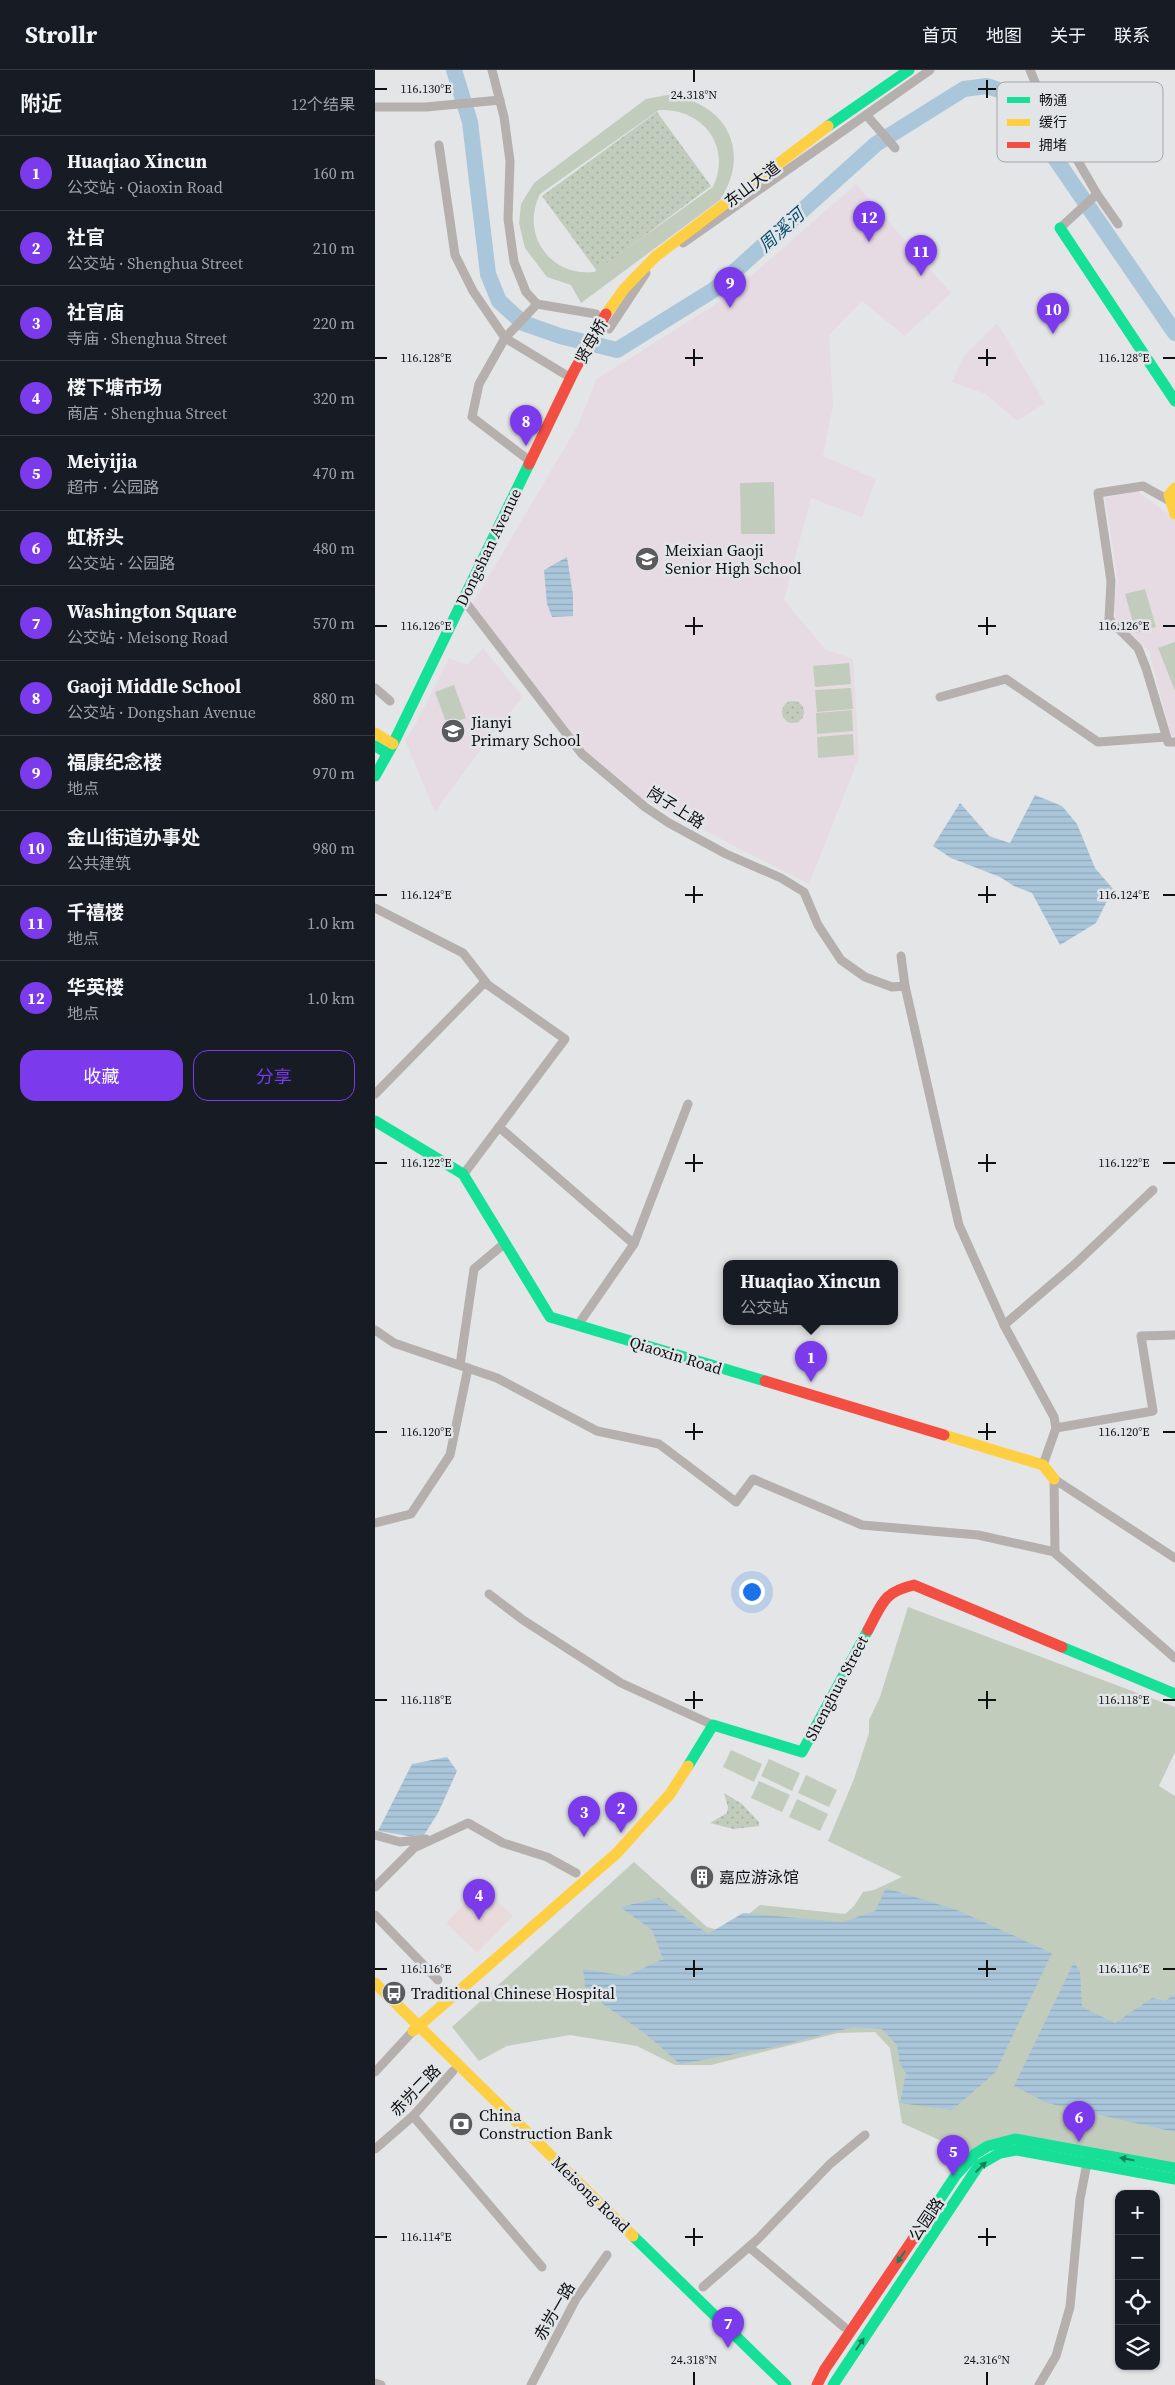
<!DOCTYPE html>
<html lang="zh">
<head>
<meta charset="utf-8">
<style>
	:root { --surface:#171b24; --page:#242831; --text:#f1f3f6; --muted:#9ea1a6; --line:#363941; --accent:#7c3aed }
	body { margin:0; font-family:"Source Serif 4","Noto Sans SC",serif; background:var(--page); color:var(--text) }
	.controls { position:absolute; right:15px; bottom:15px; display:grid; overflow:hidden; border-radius:10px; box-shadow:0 1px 4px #0004 }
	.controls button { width:45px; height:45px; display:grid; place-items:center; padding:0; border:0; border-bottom:1px solid var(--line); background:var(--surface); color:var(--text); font:25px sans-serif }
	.you { position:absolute; left:376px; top:1521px; width:18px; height:18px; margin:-12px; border:4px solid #fff; border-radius:50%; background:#1a73e8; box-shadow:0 0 0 8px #1a73e833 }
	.badge { display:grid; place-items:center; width:32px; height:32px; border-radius:50%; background:var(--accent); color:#fff; font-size:16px; font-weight:700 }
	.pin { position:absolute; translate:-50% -41px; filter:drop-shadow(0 1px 2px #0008) }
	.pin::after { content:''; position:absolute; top:26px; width:18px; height:15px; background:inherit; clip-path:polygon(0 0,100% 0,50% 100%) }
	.popup { position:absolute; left:348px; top:1190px; width:175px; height:65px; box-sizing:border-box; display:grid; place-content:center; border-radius:10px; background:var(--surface); filter:drop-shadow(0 1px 4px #0005); font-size:16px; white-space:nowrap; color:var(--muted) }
	.popup b { font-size:19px; color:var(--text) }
	.popup::after { content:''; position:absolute; left:50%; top:100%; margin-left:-10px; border:10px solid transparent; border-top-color:var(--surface) }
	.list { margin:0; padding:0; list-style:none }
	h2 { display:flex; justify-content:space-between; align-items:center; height:65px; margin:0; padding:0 20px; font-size:21px }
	h2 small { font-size:16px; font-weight:400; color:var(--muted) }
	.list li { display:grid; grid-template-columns:32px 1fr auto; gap:15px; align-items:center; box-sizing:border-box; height:75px; padding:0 20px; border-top:1px solid var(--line) }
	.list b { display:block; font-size:19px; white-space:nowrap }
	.list p { margin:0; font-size:16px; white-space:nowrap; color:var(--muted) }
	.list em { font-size:16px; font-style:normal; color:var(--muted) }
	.actions { display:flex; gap:10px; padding:15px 20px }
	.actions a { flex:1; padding:11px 0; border:1px solid var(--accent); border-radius:15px; text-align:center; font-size:18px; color:var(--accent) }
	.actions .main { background:var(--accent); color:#fff }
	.icon { flex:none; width:28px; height:28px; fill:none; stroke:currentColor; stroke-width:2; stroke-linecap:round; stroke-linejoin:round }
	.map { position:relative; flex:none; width:800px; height:2315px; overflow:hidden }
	header { display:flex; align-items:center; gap:30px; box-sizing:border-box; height:70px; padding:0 25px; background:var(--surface); border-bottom:1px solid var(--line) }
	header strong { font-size:24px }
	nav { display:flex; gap:28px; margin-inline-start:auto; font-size:18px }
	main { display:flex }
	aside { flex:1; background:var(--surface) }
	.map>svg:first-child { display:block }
	.commercial { fill:#e9dbdd }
	.education { fill:#e7dbe3 }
	.grass { fill:url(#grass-dots) }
	.park { fill:#c2ccbd; fill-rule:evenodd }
	.water { fill:url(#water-rules) }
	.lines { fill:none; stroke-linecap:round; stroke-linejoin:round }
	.river { stroke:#aac6da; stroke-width:16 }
	.street { stroke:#b5afad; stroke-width:9 }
	.fast { stroke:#16e098; stroke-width:11 }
	.slow { stroke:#ffcf43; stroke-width:11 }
	.jam { stroke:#f24e42; stroke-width:11 }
	.oneway { fill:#13825b }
	.ticks { fill:none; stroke:#0f1011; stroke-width:2 }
	.labels { text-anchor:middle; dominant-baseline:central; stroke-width:5; stroke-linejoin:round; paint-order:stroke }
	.street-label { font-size:16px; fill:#0f1011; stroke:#e2e5e8 }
	.poi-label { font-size:16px; fill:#0f1011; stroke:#e2e5e8; text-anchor:start }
	.water-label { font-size:18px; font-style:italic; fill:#0b4e73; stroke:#e2e5e8 }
	.key { fill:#e2e5e8; stroke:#a3a5a8; stroke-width:1 }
	.key-label { font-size:14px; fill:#0f1011 }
	.ticks-label { font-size:12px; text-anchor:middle; fill:#0f1011; stroke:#e2e5e8; stroke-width:5; stroke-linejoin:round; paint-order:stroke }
</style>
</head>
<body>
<header>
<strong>Strollr</strong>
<nav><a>首页</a><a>地图</a><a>关于</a><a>联系</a></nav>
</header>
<main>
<aside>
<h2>附近<small>12个结果</small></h2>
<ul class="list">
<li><span class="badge">1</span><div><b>Huaqiao Xincun</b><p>公交站 · Qiaoxin Road</p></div><em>160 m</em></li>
<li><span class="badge">2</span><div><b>社官</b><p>公交站 · Shenghua Street</p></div><em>210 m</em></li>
<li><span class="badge">3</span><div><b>社官庙</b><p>寺庙 · Shenghua Street</p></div><em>220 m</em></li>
<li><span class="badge">4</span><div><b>楼下塘市场</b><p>商店 · Shenghua Street</p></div><em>320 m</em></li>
<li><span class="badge">5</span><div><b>Meiyijia</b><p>超市 · 公园路</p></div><em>470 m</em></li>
<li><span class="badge">6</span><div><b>虹桥头</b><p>公交站 · 公园路</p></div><em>480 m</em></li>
<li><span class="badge">7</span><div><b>Washington Square</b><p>公交站 · Meisong Road</p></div><em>570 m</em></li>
<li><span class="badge">8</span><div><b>Gaoji Middle School</b><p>公交站 · Dongshan Avenue</p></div><em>880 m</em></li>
<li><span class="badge">9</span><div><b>福康纪念楼</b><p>地点</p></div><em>970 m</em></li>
<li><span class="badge">10</span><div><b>金山街道办事处</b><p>公共建筑</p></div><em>980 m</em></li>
<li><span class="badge">11</span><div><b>千禧楼</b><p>地点</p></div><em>1.0 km</em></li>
<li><span class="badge">12</span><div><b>华英楼</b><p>地点</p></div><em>1.0 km</em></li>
</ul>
<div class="actions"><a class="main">收藏</a><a>分享</a></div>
</aside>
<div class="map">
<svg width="800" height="2315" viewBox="0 0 800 2315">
	<defs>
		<pattern id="grass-dots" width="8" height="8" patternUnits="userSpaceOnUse" patternTransform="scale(1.25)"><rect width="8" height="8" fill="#c2ccbd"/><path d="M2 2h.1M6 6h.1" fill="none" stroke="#a6aea1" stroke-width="1.8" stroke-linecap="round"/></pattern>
		<pattern id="water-rules" width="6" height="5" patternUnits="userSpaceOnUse" patternTransform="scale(1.25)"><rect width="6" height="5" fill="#aac6da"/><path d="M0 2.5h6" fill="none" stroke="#91a9ba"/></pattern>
	</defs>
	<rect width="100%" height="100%" fill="#e3e5e7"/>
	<!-- commercial -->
	<polygon class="commercial" points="106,1816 138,1846 102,1883 71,1853"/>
	<!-- education -->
	<g class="education">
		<polygon points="481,114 576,223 530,266 487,231 454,265 458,335 448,386 501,409 487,447 436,428 409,530 450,579 478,589 484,687 434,814 268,729 214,685 169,626 97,535 203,355 222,309 352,227"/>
		<polygon points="622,253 670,333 642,351 611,324 577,312 589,286"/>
		<polygon points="762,421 800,449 800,666 796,665 774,581 744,553 737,537 743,511 730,428"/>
		<polygon points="108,578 148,627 114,668 60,742 30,670 40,655 74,588 92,595"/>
	</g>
	<!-- grass -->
	<g class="grass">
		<polygon points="282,42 336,116 222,201 167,126"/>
		<circle cx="418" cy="642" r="11"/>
		<polygon points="349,1723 367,1734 384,1752 384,1756 358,1759 335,1753 352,1743 353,1737"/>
	</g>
	<!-- park -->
	<g class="park">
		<path d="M292 25C349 31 378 79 345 130L206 233 196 215 172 207 150 178 144 153 146 134 159 113 271 29ZM284 40C328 38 357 76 338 117L219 202C175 207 145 164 165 124Z"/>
		<polygon points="399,412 400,464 366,464 365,413"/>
		<polygon points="770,519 781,557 761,563 750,524"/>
		<polygon points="800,572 800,621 783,578"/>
		<polygon points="474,593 476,614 440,617 438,596"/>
		<polygon points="79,615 91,648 72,655 60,622"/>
		<polygon points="476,618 478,639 442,642 440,620"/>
		<polygon points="477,640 478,661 442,664 441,643"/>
		<polygon points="478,664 479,685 443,688 442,667"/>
		<polygon points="533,1537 800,1637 800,1682 784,1716 800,1726 800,2101 628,2068 593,2083 527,2053 515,1978 500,1962 463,1963 336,1995 300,1995 262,1976 195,1965 132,1976 104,1991 77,1957 259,1792 332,1857 351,1862 385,1835 470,1844 479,1836 488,1822 499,1820 527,1807 453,1771 479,1709 494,1663 494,1650 505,1627"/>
		<polygon points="356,1680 387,1694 379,1712 348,1697"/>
		<polygon points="394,1689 425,1703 417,1721 386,1706"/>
		<polygon points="431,1705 462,1720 454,1737 423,1723"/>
		<polygon points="384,1711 415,1725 407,1742 376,1728"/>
		<polygon points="422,1729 453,1744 445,1761 414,1747"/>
	</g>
	<!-- water -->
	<g class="water">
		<polygon points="192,487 198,525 198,546 177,547 172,534 169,500"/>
		<polygon points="660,725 687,736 702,754 720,798 738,819 721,853 685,875 657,823 639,816 625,807 576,788 558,776 585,733 614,766 635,773"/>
		<polygon points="72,1687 82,1701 63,1743 49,1765 34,1766 3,1761 37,1694"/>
		<polygon points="511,1818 582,1840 677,1883 620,2003 577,2040 525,2033 531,2003 525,1994 522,1975 507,1959 478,1957 399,1977 305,1994 272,1965 211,1922 208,1899 251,1906 288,1889 277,1860 245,1837 284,1828 333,1864 368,1843 467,1852 500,1841"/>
		<polygon points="699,1892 705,1902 707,1937 740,1953 777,1928 790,1931 800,1924 800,2062 672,2033 639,2016"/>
	</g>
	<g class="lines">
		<!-- river -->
		<polyline class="river" points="79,0 95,52 113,204 124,231 148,253 185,266 242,280 340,219 501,74 589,19 612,16 636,24 800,263"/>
		<!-- street -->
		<g class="street">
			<polyline points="117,0 129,47 135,91 133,149 139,192 151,222 162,234 221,244"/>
			<polyline points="655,0 668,31 722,124 743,154"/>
			<polyline points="0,37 51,37 125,30"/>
			<polyline points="494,48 520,78"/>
			<polyline points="64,75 80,185 98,221 130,268 196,308"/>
			<polyline points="685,158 722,124"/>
			<polyline points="308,173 555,0"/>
			<polyline points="234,259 271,203"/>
			<polyline points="155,391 97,347 104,314 130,268 162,234"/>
			<polyline points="795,431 768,416 723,423 736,511 734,549 763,578 771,598 793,672 800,672"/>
			<polyline points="88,529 207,684 270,737 294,753 351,784 406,808 429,822 443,855 466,890 490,907 517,917 530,916"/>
			<polyline points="0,618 15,631"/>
			<polyline points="565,627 631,609 723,672 791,667"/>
			<polyline points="0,838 88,883 113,915 190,969 88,1105"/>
			<polyline points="526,886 530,916 584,1155 629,1255 679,1347 681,1358 668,1395"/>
			<polyline points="0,1024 110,912"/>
			<polyline points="124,1057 259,1174"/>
			<polyline points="203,1255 259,1174 313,1034"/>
			<polyline points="629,1255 699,1195 778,1120"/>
			<polyline points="0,1260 19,1273 122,1308 222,1361 284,1374 361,1432 378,1409 487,1455 603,1465 680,1482"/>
			<polyline points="85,1295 99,1199 130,1173"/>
			<polyline points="681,1358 778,1341 766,1266 800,1265"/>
			<polyline points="0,1453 36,1444 75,1385 93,1298"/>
			<polyline points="800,1488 679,1409 680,1483 800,1588"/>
			<polyline points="114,1524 148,1550 246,1613 338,1655"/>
			<polyline points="0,1765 25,1772 51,1769"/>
			<polyline points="0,1817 39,1778 93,1753 128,1773 172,1787 201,1803"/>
			<polyline points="0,1845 63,1910"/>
			<polyline points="0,2002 38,1961"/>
			<polyline points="38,2046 167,2197"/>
			<polyline points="0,2079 38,2046 78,2001"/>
			<polyline points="374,2177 469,2257"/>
			<polyline points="328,2217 383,2169 455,2094 490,2065"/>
			<polyline points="0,2313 6,2315"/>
			<polyline points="156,2315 201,2229 232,2185"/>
			<polyline points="664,2315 681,2286 695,2237 705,2129 713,2088"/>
		</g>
		<!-- fast -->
		<g class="fast">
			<polyline points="453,56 534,0"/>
			<polyline points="685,158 800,331"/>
			<polyline points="0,676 12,683"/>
			<polyline points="0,706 18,674 154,394"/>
			<polyline points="0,1051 88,1104 175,1247 390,1311"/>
			<polyline points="687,1577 800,1624"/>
			<polyline points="313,1696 338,1655 427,1682 493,1560"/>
			<polyline points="555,2144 581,2105 600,2084 613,2076 640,2069 800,2098"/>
			<polyline points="258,2166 411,2315"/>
			<polyline points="458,2315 604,2095 625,2083 641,2080 800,2109"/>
		</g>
		<!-- slow -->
		<g class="slow">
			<polyline points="231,244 249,219 280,187 453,56"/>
			<polyline points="800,418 794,425 800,444"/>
			<polyline points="0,663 18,674"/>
			<polyline points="569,1365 668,1395 679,1409"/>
			<polyline points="0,1913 258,2166"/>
			<polyline points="38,1961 242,1783 295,1724 313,1696"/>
		</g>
		<!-- jam -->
		<g class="jam">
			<polyline points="154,394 199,301 231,244"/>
			<polyline points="390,1311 569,1365"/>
			<path d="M493 1560C507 1534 508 1522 539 1515L687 1577"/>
			<polyline points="442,2315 450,2299 555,2144"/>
		</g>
	</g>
	<!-- one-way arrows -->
	<defs><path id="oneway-solid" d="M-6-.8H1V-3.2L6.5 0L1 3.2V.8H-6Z" transform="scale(1.25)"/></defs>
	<g class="oneway">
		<use href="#oneway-solid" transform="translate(752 2089) rotate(-169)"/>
		<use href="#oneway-solid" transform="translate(606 2097) rotate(-44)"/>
		<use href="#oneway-solid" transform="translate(526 2187) rotate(124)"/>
		<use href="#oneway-solid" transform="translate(485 2274) rotate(-56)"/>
	</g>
	<!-- ticks -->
	<path class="ticks" d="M319 0V12M612 10V28M0 19H12M603 19H621M319 279V296M612 279V296M0 288H12M310 288H328M603 288H621M788 288H800M319 547V565M612 547V565M0 556H12M310 556H328M603 556H621M788 556H800M319 816V833M612 816V833M0 825H12M310 825H328M603 825H621M788 825H800M319 1084V1102M612 1084V1102M0 1093H12M310 1093H328M603 1093H621M788 1093H800M319 1353V1370M612 1353V1370M0 1362H12M310 1362H328M603 1362H621M788 1362H800M319 1621V1639M612 1621V1639M0 1630H12M310 1630H328M603 1630H621M788 1630H800M319 1890V1907M612 1890V1907M0 1899H12M310 1899H328M603 1899H621M788 1899H800M319 2158V2176M612 2158V2176M0 2167H12M310 2167H328M603 2167H621M319 2302V2315M612 2302V2315"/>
	<!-- icons -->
	<defs>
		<g id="school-disc" transform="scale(1.25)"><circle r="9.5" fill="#595b5c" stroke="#e2e5e8"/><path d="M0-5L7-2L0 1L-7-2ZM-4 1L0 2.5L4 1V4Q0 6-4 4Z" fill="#fff"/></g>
		<g id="building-disc" transform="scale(1.25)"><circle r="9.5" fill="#595b5c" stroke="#e2e5e8"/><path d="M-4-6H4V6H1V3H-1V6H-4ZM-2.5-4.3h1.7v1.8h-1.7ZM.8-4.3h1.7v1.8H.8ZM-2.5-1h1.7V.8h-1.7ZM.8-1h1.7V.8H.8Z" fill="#fff"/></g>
		<g id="bus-disc" transform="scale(1.25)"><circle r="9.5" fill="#595b5c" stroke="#e2e5e8"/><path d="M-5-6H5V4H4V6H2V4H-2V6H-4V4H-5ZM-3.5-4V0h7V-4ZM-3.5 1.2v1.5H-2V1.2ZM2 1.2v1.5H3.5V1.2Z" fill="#fff"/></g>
		<g id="bank-disc" transform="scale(1.25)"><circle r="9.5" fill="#595b5c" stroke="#e2e5e8"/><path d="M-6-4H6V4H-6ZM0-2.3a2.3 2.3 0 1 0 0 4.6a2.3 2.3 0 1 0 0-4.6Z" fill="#fff"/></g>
	</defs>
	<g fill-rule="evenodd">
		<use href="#school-disc" x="272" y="489"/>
		<use href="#school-disc" x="78" y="661"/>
		<use href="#building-disc" x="327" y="1807"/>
		<use href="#bus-disc" x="19" y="1923"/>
		<use href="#bank-disc" x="86" y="2054"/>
	</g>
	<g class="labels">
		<!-- street labels -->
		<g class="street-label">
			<text transform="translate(377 114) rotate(-37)">东山大道</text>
			<text transform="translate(216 271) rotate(-61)">贤母桥</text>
			<text transform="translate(113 477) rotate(-64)">Dongshan Avenue</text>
			<text transform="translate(301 737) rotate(32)">岗子上路</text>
			<text transform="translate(301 1285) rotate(17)">Qiaoxin Road</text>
			<text transform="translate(461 1618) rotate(-62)">Shenghua Street</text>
			<text transform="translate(40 2020) rotate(-46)">赤岃二路</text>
			<text transform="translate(216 2124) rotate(44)">Meisong Road</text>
			<text transform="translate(551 2149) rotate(-56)">公园路</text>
			<text transform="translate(179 2241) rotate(-60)">赤岃一路</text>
		</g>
		<!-- poi labels -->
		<g class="poi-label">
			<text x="290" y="480">Meixian Gaoji<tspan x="290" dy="18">Senior High School</tspan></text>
			<text x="96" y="652">Jianyi<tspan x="96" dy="18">Primary School</tspan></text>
			<text x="344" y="1807">嘉应游泳馆</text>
			<text x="36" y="1923">Traditional Chinese Hospital</text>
			<text x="104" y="2045">China<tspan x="104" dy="18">Construction Bank</tspan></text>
		</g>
		<!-- water labels -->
		<g class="water-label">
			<text transform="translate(406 160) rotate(-42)">周溪河</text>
		</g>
	</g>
	<!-- legend -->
	<rect x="622" y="12" width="166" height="80" rx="8" class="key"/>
	<rect x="632" y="27" width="23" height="6" fill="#16e098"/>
	<rect x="632" y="49" width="23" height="7" fill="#ffcf43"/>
	<rect x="632" y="72" width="23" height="6" fill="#f24e42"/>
	<g class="key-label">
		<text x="664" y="35">畅通</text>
		<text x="664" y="57">缓行</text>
		<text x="664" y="80">拥堵</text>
	</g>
	<g class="ticks-label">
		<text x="51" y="23">116.130°E</text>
		<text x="319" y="29">24.318°N</text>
		<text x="749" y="292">116.128°E</text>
		<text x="51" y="292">116.128°E</text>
		<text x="749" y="560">116.126°E</text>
		<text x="51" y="560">116.126°E</text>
		<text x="749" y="829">116.124°E</text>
		<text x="51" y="829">116.124°E</text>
		<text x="749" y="1097">116.122°E</text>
		<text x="51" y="1097">116.122°E</text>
		<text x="749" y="1366">116.120°E</text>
		<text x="51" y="1366">116.120°E</text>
		<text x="51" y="1634">116.118°E</text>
		<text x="749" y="1634">116.118°E</text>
		<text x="51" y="1903">116.116°E</text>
		<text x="749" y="1903">116.116°E</text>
		<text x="51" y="2171">116.114°E</text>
		<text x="319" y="2294">24.318°N</text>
		<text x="612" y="2294">24.316°N</text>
	</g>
</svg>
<div class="controls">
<button>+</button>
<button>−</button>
<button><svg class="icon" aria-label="locate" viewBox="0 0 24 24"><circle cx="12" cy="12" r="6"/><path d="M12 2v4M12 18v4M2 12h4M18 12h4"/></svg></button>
<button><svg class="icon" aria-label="layers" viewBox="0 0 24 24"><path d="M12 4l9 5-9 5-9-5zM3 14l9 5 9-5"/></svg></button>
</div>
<div class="you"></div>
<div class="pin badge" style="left:436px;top:1312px">1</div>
<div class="popup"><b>Huaqiao Xincun</b>公交站</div>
<div class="pin badge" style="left:246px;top:1763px">2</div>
<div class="pin badge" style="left:209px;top:1767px">3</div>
<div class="pin badge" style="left:104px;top:1850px">4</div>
<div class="pin badge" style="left:578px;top:2106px">5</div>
<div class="pin badge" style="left:704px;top:2072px">6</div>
<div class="pin badge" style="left:353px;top:2278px">7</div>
<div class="pin badge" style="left:151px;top:376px">8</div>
<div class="pin badge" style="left:355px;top:238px">9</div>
<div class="pin badge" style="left:678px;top:264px">10</div>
<div class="pin badge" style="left:546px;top:206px">11</div>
<div class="pin badge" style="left:494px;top:172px">12</div>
</div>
</main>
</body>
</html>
